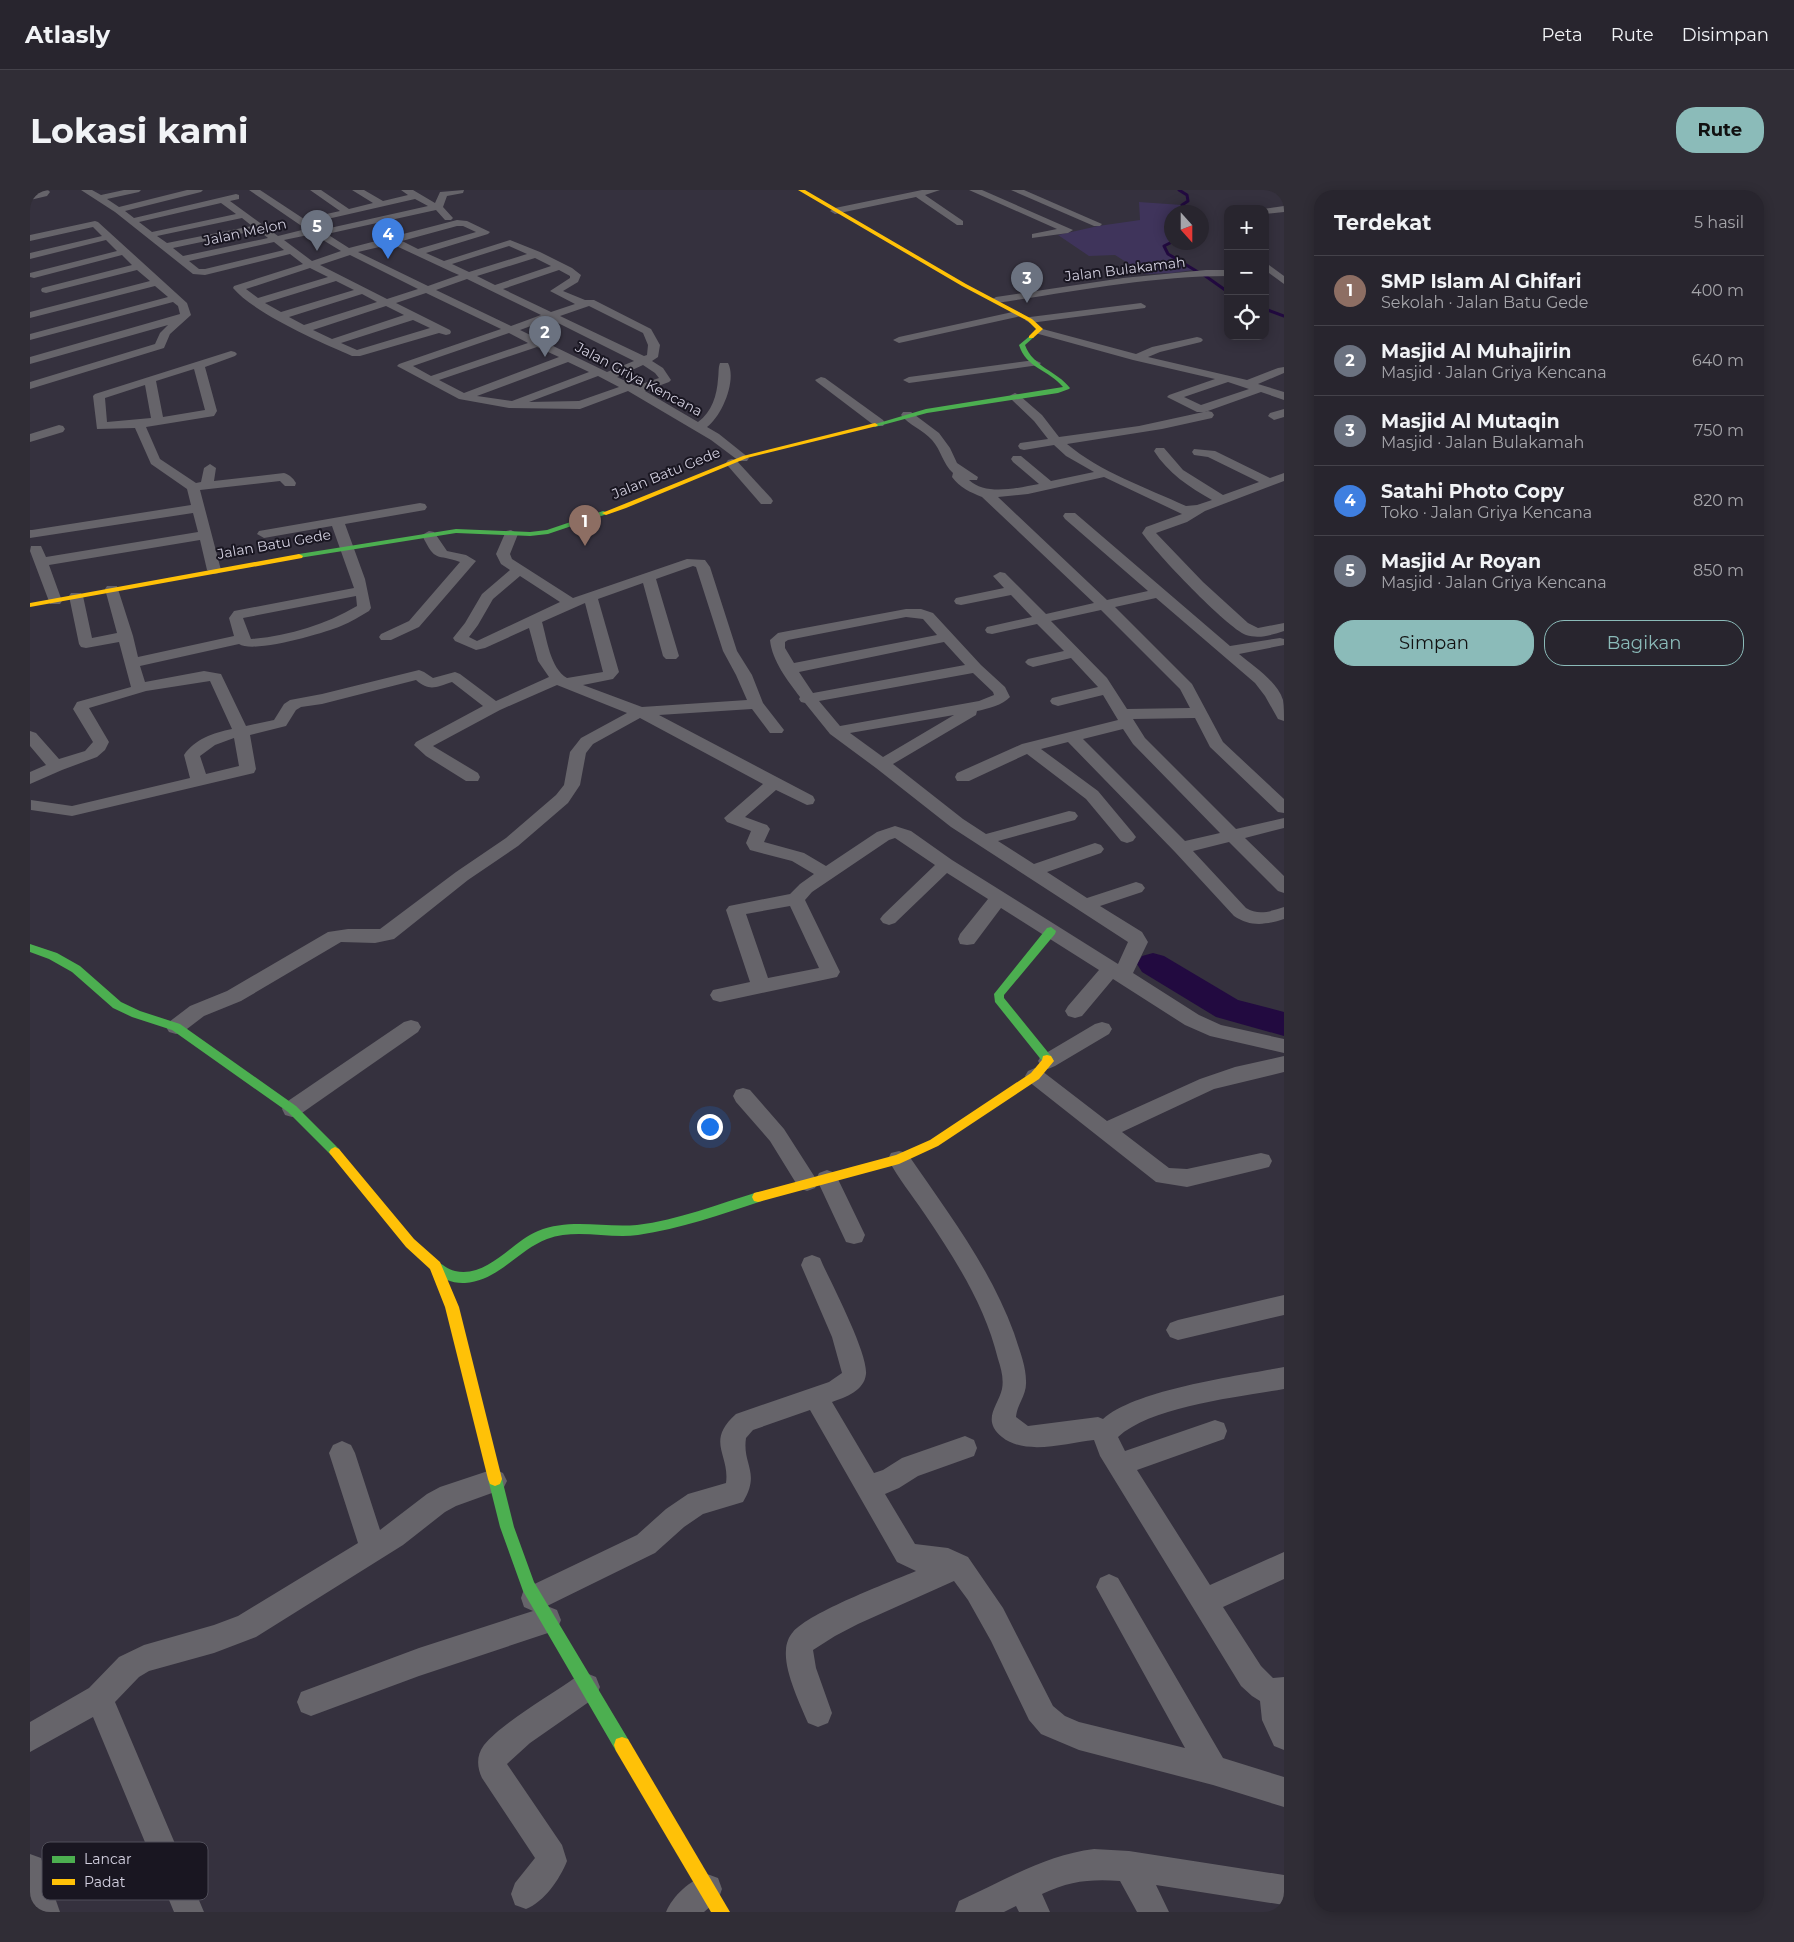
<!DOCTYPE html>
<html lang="id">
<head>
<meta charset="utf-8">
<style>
	:root { --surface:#28252e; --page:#302d36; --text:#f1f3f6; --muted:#a5a5aa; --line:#44424a; --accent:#8bbbb9 }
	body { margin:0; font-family:Montserrat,sans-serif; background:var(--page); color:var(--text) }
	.controls { position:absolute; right:15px; top:15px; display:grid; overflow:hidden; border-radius:10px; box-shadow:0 2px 12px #0003 }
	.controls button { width:45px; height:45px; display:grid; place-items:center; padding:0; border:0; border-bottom:1px solid var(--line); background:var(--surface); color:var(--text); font:25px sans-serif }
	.compass { position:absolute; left:1134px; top:15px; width:45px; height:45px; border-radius:50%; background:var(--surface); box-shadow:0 2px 12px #0003; rotate:159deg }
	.you { position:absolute; left:679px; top:936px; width:18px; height:18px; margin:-12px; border:4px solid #fff; border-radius:50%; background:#1a73e8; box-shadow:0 0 0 8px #1a73e833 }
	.badge { display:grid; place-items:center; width:32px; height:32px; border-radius:50%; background:var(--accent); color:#fff; font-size:16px; font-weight:700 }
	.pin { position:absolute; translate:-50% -41px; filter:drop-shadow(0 1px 2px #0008) }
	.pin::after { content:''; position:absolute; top:26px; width:18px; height:15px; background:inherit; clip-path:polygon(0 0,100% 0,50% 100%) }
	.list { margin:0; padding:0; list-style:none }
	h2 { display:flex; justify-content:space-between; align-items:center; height:65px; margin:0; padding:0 20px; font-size:21px }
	h2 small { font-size:16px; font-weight:400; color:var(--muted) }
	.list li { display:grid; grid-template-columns:32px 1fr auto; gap:15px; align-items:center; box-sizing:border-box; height:70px; padding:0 20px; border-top:1px solid var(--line) }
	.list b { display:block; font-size:19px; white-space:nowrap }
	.list p { margin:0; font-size:16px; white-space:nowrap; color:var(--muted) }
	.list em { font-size:16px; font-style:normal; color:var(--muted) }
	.actions { display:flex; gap:10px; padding:15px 20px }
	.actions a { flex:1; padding:11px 0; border:1px solid var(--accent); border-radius:20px; text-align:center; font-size:18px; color:var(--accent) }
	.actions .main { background:var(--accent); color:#111 }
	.icon { flex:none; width:28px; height:28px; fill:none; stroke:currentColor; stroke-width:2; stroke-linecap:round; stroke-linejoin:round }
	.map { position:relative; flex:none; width:1254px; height:1722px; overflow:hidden; border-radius:20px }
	header { display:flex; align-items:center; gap:30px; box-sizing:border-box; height:70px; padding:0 25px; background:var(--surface); border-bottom:1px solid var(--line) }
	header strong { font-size:24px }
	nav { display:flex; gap:28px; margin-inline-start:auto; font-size:18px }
	.intro { display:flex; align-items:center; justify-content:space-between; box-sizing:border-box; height:120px; padding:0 30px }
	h1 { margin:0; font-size:35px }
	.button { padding:12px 22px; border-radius:20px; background:var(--accent); color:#111; font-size:18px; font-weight:700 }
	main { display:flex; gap:30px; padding:0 30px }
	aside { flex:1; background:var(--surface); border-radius:20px; box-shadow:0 2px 12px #0003 }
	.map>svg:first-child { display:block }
	.green { fill:#3f345b }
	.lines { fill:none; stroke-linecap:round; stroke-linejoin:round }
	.stream { stroke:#220a40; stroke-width:3 }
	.river { fill:#220a40; fill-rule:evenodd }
	.street { fill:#66646a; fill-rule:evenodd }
	.fast { fill:#4caf50; fill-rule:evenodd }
	.slow { fill:#ffc107; fill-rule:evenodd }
	.labels { text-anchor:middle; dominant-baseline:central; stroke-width:4; stroke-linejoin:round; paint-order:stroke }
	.far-street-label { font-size:14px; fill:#d2cfdf; stroke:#191621 }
	.key { fill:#191621; stroke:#504e5a; stroke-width:1 }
	.key-label { font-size:14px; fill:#d2cfdf }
</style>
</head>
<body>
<header>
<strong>Atlasly</strong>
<nav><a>Peta</a><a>Rute</a><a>Disimpan</a></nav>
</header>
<div class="intro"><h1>Lokasi kami</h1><a class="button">Rute</a></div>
<main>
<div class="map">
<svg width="1254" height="1722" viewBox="0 0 1254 1722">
	<rect width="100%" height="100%" fill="#35313e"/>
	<!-- green -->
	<polygon class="green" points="1109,12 1152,15 1157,22 1142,22 1142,53 1134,56 1138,64 1164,80 1142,83 1115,84 1085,65 1059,66 1028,45 1068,36 1110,30"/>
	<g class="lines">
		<!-- stream -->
		<g class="stream">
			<polyline points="1149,0 1157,5 1158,11 1152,15 1157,22"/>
			<polyline points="1142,52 1134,56 1138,64 1168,82"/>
			<polyline points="1174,85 1198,102"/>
			<polyline points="1235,119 1254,126"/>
		</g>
		<!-- river -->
		<polygon class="river" points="1123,763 1134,766 1208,810 1254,822 1254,846 1186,827 1112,782 1107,774 1112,766"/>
		<!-- street -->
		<g class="street">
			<polygon points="7,0 18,0 20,2 17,6 0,10 0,4 9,2"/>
			<path d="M51 0H62L71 5 94 0H111L109 2 77 9 89 17 157 0H173L171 2 95 21 104 28 206 4 209 5V9L200 11 248 46 276 39 219 0H230L274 29 310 21 280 0H291L319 19 343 13 322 0H334L353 11 378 5 371 0H383L405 13 410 2 434 0 433 3 417 6 413 17 423 28 421 30H415L406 20 297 44 319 58 427 30 437 31 460 42 458 44 396 63 414 71 480 50 510 62 542 78 551 85 548 92 533 101 555 110H564L621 139 630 155 628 167 622 171 633 178 641 190 639 192 615 201 668 232C682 222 687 205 688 189 689 183 688 178 690 173H698C707 190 692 226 677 237L689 244 719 268 717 271H709L681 250 598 201 550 219 479 218 429 209 367 176 369 174 471 139 396 103 366 113 420 140 421 142 420 144 416 145 409 143 330 166H322C290 152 225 124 203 98L204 96 273 74 260 64 175 85 163 84 85 22ZM385 9 398 16 291 40 280 33ZM191 13 206 24 122 42 109 32ZM212 28 222 36 137 53 127 46ZM427 36H433L446 42 388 59 372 51ZM228 40 238 48 153 66 143 58ZM283 44 311 61 282 71 254 50ZM244 52 254 60 175 79H169L159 71ZM362 54 422 82 429 85 398 96 328 62ZM479 56 497 64 439 82 422 74ZM320 65 388 99 357 109 290 75ZM505 68 521 76 465 95 447 86ZM280 78 298 87 228 108 216 99ZM529 80 540 86V88L520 101 545 114 521 122 473 99ZM437 89 511 125 481 136 406 100ZM306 91 324 100 251 122 235 113ZM332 104 347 112 274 135 259 127ZM356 116 374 125 302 149 283 140ZM559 116 613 143 618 155 617 165 614 166 530 126ZM520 129 604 171 577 182 490 140ZM383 130 400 138 327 160 311 153ZM479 143 498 153 401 186 383 176ZM507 157 529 167 434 203 409 190ZM538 172 559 182 482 211 447 206ZM613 175 625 183 629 188 606 196 587 187ZM568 186 589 197 549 211 499 212Z"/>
			<polygon points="892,0 910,0 895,5 933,31 933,35 927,35 886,7 805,24 800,21 805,18"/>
			<polygon points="939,0 952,0 1043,40 1038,43 1002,48 1002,44 1027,39"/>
			<polygon points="981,0 994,0 1072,34 1070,36 1064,36"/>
			<polygon points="1243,0 1254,0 1254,5"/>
			<polygon points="1254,16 1254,22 1235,24 1235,19 1233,19"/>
			<polygon points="65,31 68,32 157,113 161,125 140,144 134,158 0,199 0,192 125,154 130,143 138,135 0,174 0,167 150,124 148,116 143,112 0,150 0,144 138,107 125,96 0,128 0,122 120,91 107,80 16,103 12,102 11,100 12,98 102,75 92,65 4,88 0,87 0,83 87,61 76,50 0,69 0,63 72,46 63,37 0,51 0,45"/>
			<polygon points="1235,72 1254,86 1254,94 1235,80"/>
			<path d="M1176 80H1198V86C1120 86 1042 102 966 113L961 110 966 107 1093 88Z"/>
			<polygon points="1111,113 1116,116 1115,118 1000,133 995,130 1000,127"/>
			<polygon points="987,121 992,124 991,126 869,153 863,150 869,147"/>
			<path d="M1009 138 1106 164 1122 157 1167 147 1171 148 1173 150 1171 152 1130 162 1118 167 1217 190 1248 178 1254 177V183L1228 194 1254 202V210L1231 202 1175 222H1167L1137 207 1139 205 1185 189 1103 170 1005 143 1004 141ZM1198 192 1219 199 1171 215 1154 207Z"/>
			<path d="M201 161 205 162 207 164 205 166 175 177 187 221 184 226 116 237 130 269 166 293 171 292 174 278 180 274 186 278 184 291 254 283C260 285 263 288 266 293L265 296H255L250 291 170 300 191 380 189 383 184 384 177 380 170 350 19 375 32 411 30 414H20L0 361 1 356H11L16 367 168 342 163 323 0 348V340H2L161 315 157 299 121 274 105 238 67 239 63 206 65 204ZM164 179 175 220 133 227 126 191ZM115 195 121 228 77 232 75 208Z"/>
			<polygon points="1005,170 1011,173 1009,175 879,193 873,190 879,187"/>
			<polygon points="791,187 795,188 853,230 855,233 853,236 845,236 787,192 785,190"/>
			<path d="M985 203 989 205 1012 225 1029 247 1109 236 1178 221 1182 222 1184 225 1182 228 1132 239 1037 254C1070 282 1117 298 1156 316L1167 315 1182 310C1159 297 1138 283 1124 261L1126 258H1134L1153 280 1193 305 1229 292 1178 267 1164 265 1162 262 1164 259 1185 261 1240 288 1254 283V291L1175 321 1157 332 1126 343 1173 392 1218 433 1228 438 1254 433V441C1242 445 1229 449 1216 445 1196 437 1126 363 1112 343L1116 337 1152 324 1074 287 998 304 968 307 1077 410 1118 401 1035 329 1033 326 1035 323H1045L1200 456 1250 448 1254 449V455L1209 464C1223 476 1247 491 1253 510 1254 516 1254 525 1254 531L1248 529 1235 506 1225 493 1126 408 1085 417 1162 494 1193 552 1254 609V623L1248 622 1180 557 1165 528 1103 529 1115 548 1206 639 1254 628V638L1215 648 1254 686V703L1248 701 1199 652 1163 661 1216 718C1229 726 1241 721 1254 717V729C1236 735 1220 737 1204 726L1145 662 1038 552 1011 559 1068 601 1103 643 1106 647 1103 651 1097 653 1091 651 1056 609 997 564 939 591H927L925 587 927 583 992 554 1088 530 1073 505 1028 516 1022 514 1020 511 1022 508 1068 497 1041 468 1003 477 998 475 995 472 998 469 1034 461 1007 434 962 444 957 443 955 440 957 437 1002 427 981 405 931 415 926 414 924 411 926 408 974 398 963 386 970 382 975 383 1016 424 1064 413 952 307C940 302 930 298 922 287L923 283C913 274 911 260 902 250 893 240 879 235 871 225L873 222H881L909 243 920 258 927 273 948 287 947 290H939C956 306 987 298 1009 294L983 272 981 269 983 266H991L1021 291 1064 282 1036 266 1024 255 994 260 990 259 988 256 990 253 1018 249 1004 231 981 209 979 207 981 205ZM1071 420 1150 499 1160 518 1097 519 1077 488 1021 431ZM1093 539 1103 554 1190 643 1155 651 1053 549Z"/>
			<polygon points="1254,219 1254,227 1244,230 1238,226 1240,223"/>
			<polygon points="29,235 33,236 35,239 33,242 0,252 0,244"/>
			<polygon points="702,269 706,270 741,308 743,311 741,314 731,314 698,276 696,273 698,270"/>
			<path d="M390 313 395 314 397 317 395 320 315 334 335 389 341 418 339 421C330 426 321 432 311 436 294 443 224 464 209 454L110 476 115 492 174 481 191 484 216 536 244 530 254 514 260 510 292 504 389 480 394 482 403 488 425 482 430 484 466 511 519 487 508 471 499 438 455 458 446 460 425 451 423 448 435 433 452 404 480 380 471 374 466 364 476 341 481 340 488 344 480 364 482 369 543 408 657 369 675 370 680 377 707 461 722 485 733 513 754 540 752 543H740L722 519 629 525 783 606 785 610 783 614 777 615 746 600 715 627 737 635 740 639 734 652 774 663 796 676 847 642 865 636 881 641 922 670 1088 774 1098 752 921 637 846 578 800 544 775 513 771 512 769 509 770 507C758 491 742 471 740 450L748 443 753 442 876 419H891L903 423 951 475 975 497 980 507C973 515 957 519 947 521L946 525 863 574 933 629 956 644 1039 621 1045 622 1048 626 1045 630 968 651 1004 674 1059 655 1065 653 1071 655 1074 659 1071 663 1017 682 1057 708 1106 692 1112 694 1115 698 1112 702 1070 716 1112 742 1118 752 1103 783 1169 825 1191 835 1254 849V863L1180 846 1155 835 1083 789 1052 826 1045 828 1038 826 1035 821 1038 816 1069 780 971 718 944 754 937 755 930 754 928 749 930 744 958 709 917 683 865 733 859 735 853 733 850 729 853 725 905 675 865 648 859 650 782 702 775 710 810 782 807 787 690 812 683 810 680 805 683 800 720 792 696 720 699 716 760 704 770 694 784 684 762 671 720 660 716 653 721 641 697 632 694 628 733 594 610 528 563 554 556 563 550 595 538 613 488 656 438 690 364 749 345 753 311 752 211 811 174 826 153 842 146 844 139 842 136 837 139 832 160 816 197 801 298 742 318 739H350L426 682 476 648 526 605 534 595 540 562 551 548 597 523 527 495 470 520 403 556 448 583 450 587 448 591H436L396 566 384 555 386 552 453 516 422 492C406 497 400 502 386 490L292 514 271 517 266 520 256 536 220 545 226 579 224 583 42 626 1 620V610L42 616 160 588 154 565C165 549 183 543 202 539L180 491 116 501 59 518 79 552 75 560 67 567 32 580 0 594V582L16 575 0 556V541L6 543 29 569 55 561 63 552 43 519 47 512 101 497 89 452 56 458 51 457 49 454 39 406 41 403H51L53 406 62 448 87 443 75 399 77 396H87L103 446 108 467 204 446 199 428 204 421 324 398 302 336 234 348 227 344 229 341ZM663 376 666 377 693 461 706 485 717 510 612 517 553 495 583 489 589 482 568 409 613 393 633 466 636 469H646L649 466 626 389ZM490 386 530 412 447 451 439 447 448 435 463 409ZM326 406 327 416C295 435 258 446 221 449L213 428ZM555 413 573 482 537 488C520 478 517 449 512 432ZM876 427 893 429 907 445 764 473 755 458V452L758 450ZM914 452 935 475 783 503 769 482ZM943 483 963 502 964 505 949 511 810 536 789 511ZM924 525 853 567 820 543ZM204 548 209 576 176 584 170 566 185 555ZM760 716 789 778 738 788 716 724Z"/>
			<path d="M399 341 404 342 417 361 436 365 446 371 389 437 361 450H351L349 447 351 444 379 431 430 372C406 363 406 374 392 345Z"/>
			<polygon points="381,830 388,832 391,837 388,842 269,925 262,927 255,925 252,919 255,913 374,832"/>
			<polygon points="1072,832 1079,834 1082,839 1079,844 1025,876 1018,879 1011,876 1008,871 1011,866 1065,834"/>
			<polygon points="1254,866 1254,882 1184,899 1092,942 1139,978 1157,979 1231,963 1239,965 1242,971 1239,977 1231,979 1157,997 1126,992 998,891 995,886 998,881 1005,878 1012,881 1077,931 1170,889 1205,877"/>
			<polygon points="713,898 720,900 754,939 786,989 789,983 797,980 805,983 835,1045 832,1052 824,1054 816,1052 788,992 785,998 777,1001 769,998 740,951 706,912 703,906 706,900"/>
			<path d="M869 961 877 963C916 1020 960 1077 984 1143 989 1159 996 1175 996 1191 997 1205 987 1214 986 1227L998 1236 1068 1227 1073 1229C1107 1199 1208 1186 1254 1177V1199C1209 1207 1122 1216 1088 1247L1095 1261 1185 1230 1194 1233 1197 1241 1194 1249 1107 1280 1180 1395 1254 1362V1389L1193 1417 1231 1476 1243 1488 1254 1487V1560L1244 1556 1232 1530 1230 1511 1222 1506 1211 1496 1070 1266 1064 1250C1037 1253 995 1266 972 1247 951 1230 968 1216 972 1199 974 1189 971 1178 968 1169 955 1115 925 1069 894 1023 882 1005 868 988 858 969L861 963Z"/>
			<path d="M782 1065 790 1068 793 1075C803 1096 838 1164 836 1184 834 1201 816 1207 802 1212L844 1283 853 1280 872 1268 935 1246 944 1250 947 1258 944 1266 888 1286 869 1298 855 1304 885 1354 918 1358 938 1367 973 1418 1023 1516 1035 1526 1049 1532 1155 1558 1066 1397 1070 1388 1079 1384 1088 1388 1193 1568 1254 1587V1617L1183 1595 1049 1560 1011 1544 999 1530 961 1451 938 1410 924 1391 828 1434 805 1446 783 1460 786 1478 802 1523 798 1533 788 1537 778 1533C770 1514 754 1481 756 1460 756 1454 759 1446 763 1442 780 1422 858 1393 886 1381L867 1372 780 1220 723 1240 716 1248C712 1275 731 1282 713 1312L673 1324 654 1337 625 1363 513 1418 517 1416 527 1420 531 1430 527 1440 389 1486 281 1526 271 1522 267 1512 271 1502 389 1458 503 1421 494 1417 491 1408 494 1399 607 1345 636 1319 658 1304 696 1293C700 1264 675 1252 706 1224L799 1192 812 1183 802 1147 771 1075 774 1068Z"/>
			<polygon points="1254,1105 1254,1125 1148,1150 1140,1147 1136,1140 1140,1133 1148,1130"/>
			<polygon points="312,1251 321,1255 325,1263 350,1340 397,1304 410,1297 464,1279 473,1283 477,1291 473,1299 426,1316 415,1322 373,1355 226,1447 184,1463 119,1481 109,1487 85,1512 174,1722 144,1722 63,1527 0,1562 0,1532 59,1498 89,1467 114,1455 184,1435 208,1426 328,1353 299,1263 303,1255"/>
			<path d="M556 1483 566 1487 570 1497 566 1507 500 1553 477 1574 532 1655 537 1671C530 1689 514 1712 496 1719L485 1715 481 1704 485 1693 505 1668 452 1588C447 1577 446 1566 454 1555 473 1532 521 1505 546 1487Z"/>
			<path d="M1064 1659 1099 1661 1254 1685V1715L1126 1695 1139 1722H1107L1090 1691C1060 1689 1040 1691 1012 1704L1020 1722H989L986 1716 974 1722H925L929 1711C973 1691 1015 1665 1064 1659Z"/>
			<polygon points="0,1664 11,1668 30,1722 0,1722"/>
			<path d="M677 1684 688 1688 692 1699 688 1710 674 1722H636C643 1705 660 1691 677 1684Z"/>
		</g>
		<!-- fast -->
		<g class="fast">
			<path d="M1001 145 1004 147 995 155C1003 177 1027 181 1040 198L1039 199 1028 203 897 223 845 237 842 235 896 219 1033 197C1019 180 996 178 989 155Z"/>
			<polygon points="573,321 580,323 518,344 500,346 426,343 269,368 265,366 269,364 426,339 500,342 517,340"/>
			<polygon points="1021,737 1026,741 1025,744 974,805 974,808 1021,866 1023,869 1021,872 1013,872 965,812 964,804 1017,738"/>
			<polygon points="0,754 27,763 50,776 91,812 110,821 150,834 266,916 309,959 311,962 309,965 301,965 258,922 142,840 102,827 83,818 42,782 19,769 0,762"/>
			<path d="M728 1002 732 1003 734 1007 732 1011C692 1024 650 1039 608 1045 578 1049 546 1038 517 1049 488 1060 468 1091 435 1093 423 1094 404 1087 399 1076L400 1072 405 1071C412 1073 418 1080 425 1081 458 1088 481 1052 508 1041 540 1028 574 1038 607 1035 648 1030 688 1014 728 1002Z"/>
			<polygon points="465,1282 470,1284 472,1289 484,1337 504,1392 598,1549 600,1555 598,1561 592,1563 586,1561 493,1401 470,1337 458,1289 460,1284"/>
		</g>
		<!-- slow -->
		<g class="slow">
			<polygon points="768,0 775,0 936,94 1002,129 1013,139 1003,148 999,148 999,146 1006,139 998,131 932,96"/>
			<polygon points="845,233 848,235 847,236 717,268 596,318 576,325 572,323 713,266"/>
			<polygon points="269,364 273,366 272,368 0,417 0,413"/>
			<polygon points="1017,865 1021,866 1024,871 1009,889 908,956 869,974 728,1012 724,1011 722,1007 724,1003 728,1002 866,965 900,950 1001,883 1012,870 1013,866"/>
			<polygon points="305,957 309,959 384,1049 410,1072 429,1117 472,1289 470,1294 465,1296 460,1294 458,1289 415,1117 400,1079 376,1057 301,965 299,962 301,959"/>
			<polygon points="592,1547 598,1549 700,1722 681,1722 586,1561 584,1555 586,1549"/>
		</g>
	</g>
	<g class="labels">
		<!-- far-street labels -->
		<g class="far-street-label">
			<text transform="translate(215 42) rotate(-12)">Jalan Melon</text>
			<text transform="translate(1095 79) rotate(-7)">Jalan Bulakamah</text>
			<text transform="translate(609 189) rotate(28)">Jalan Griya Kencana</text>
			<text transform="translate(636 283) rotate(-22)">Jalan Batu Gede</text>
			<text transform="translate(244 354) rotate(-10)">Jalan Batu Gede</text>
		</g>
	</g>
	<!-- legend -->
	<rect x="12" y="1652" width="166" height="58" rx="8" class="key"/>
	<rect x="22" y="1666" width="23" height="7" fill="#4caf50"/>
	<rect x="22" y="1689" width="23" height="6" fill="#ffc107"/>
	<g class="key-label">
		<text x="54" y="1674">Lancar</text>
		<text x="54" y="1697">Padat</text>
	</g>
</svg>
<div class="controls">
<button>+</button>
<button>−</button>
<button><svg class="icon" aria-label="locate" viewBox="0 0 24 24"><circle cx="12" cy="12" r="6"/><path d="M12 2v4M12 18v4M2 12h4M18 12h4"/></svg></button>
</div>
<svg class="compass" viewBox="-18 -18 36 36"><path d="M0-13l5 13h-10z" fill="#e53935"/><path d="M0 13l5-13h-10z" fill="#a5a5aa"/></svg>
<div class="you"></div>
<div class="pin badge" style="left:555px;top:356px;background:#8d6e63">1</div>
<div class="pin badge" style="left:515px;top:167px;background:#6b7280">2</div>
<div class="pin badge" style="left:997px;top:113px;background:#6b7280">3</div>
<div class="pin badge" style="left:358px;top:69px;background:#3f7fe0">4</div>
<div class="pin badge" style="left:287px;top:61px;background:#6b7280">5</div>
</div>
<aside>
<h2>Terdekat<small>5 hasil</small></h2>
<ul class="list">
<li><span class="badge" style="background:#8d6e63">1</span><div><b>SMP Islam Al Ghifari</b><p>Sekolah · Jalan Batu Gede</p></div><em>400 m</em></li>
<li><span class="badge" style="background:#6b7280">2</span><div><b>Masjid Al Muhajirin</b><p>Masjid · Jalan Griya Kencana</p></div><em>640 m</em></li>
<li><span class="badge" style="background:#6b7280">3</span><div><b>Masjid Al Mutaqin</b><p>Masjid · Jalan Bulakamah</p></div><em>750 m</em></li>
<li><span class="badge" style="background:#3f7fe0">4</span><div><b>Satahi Photo Copy</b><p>Toko · Jalan Griya Kencana</p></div><em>820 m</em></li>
<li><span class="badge" style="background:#6b7280">5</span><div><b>Masjid Ar Royan</b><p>Masjid · Jalan Griya Kencana</p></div><em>850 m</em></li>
</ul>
<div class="actions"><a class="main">Simpan</a><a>Bagikan</a></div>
</aside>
</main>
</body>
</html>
